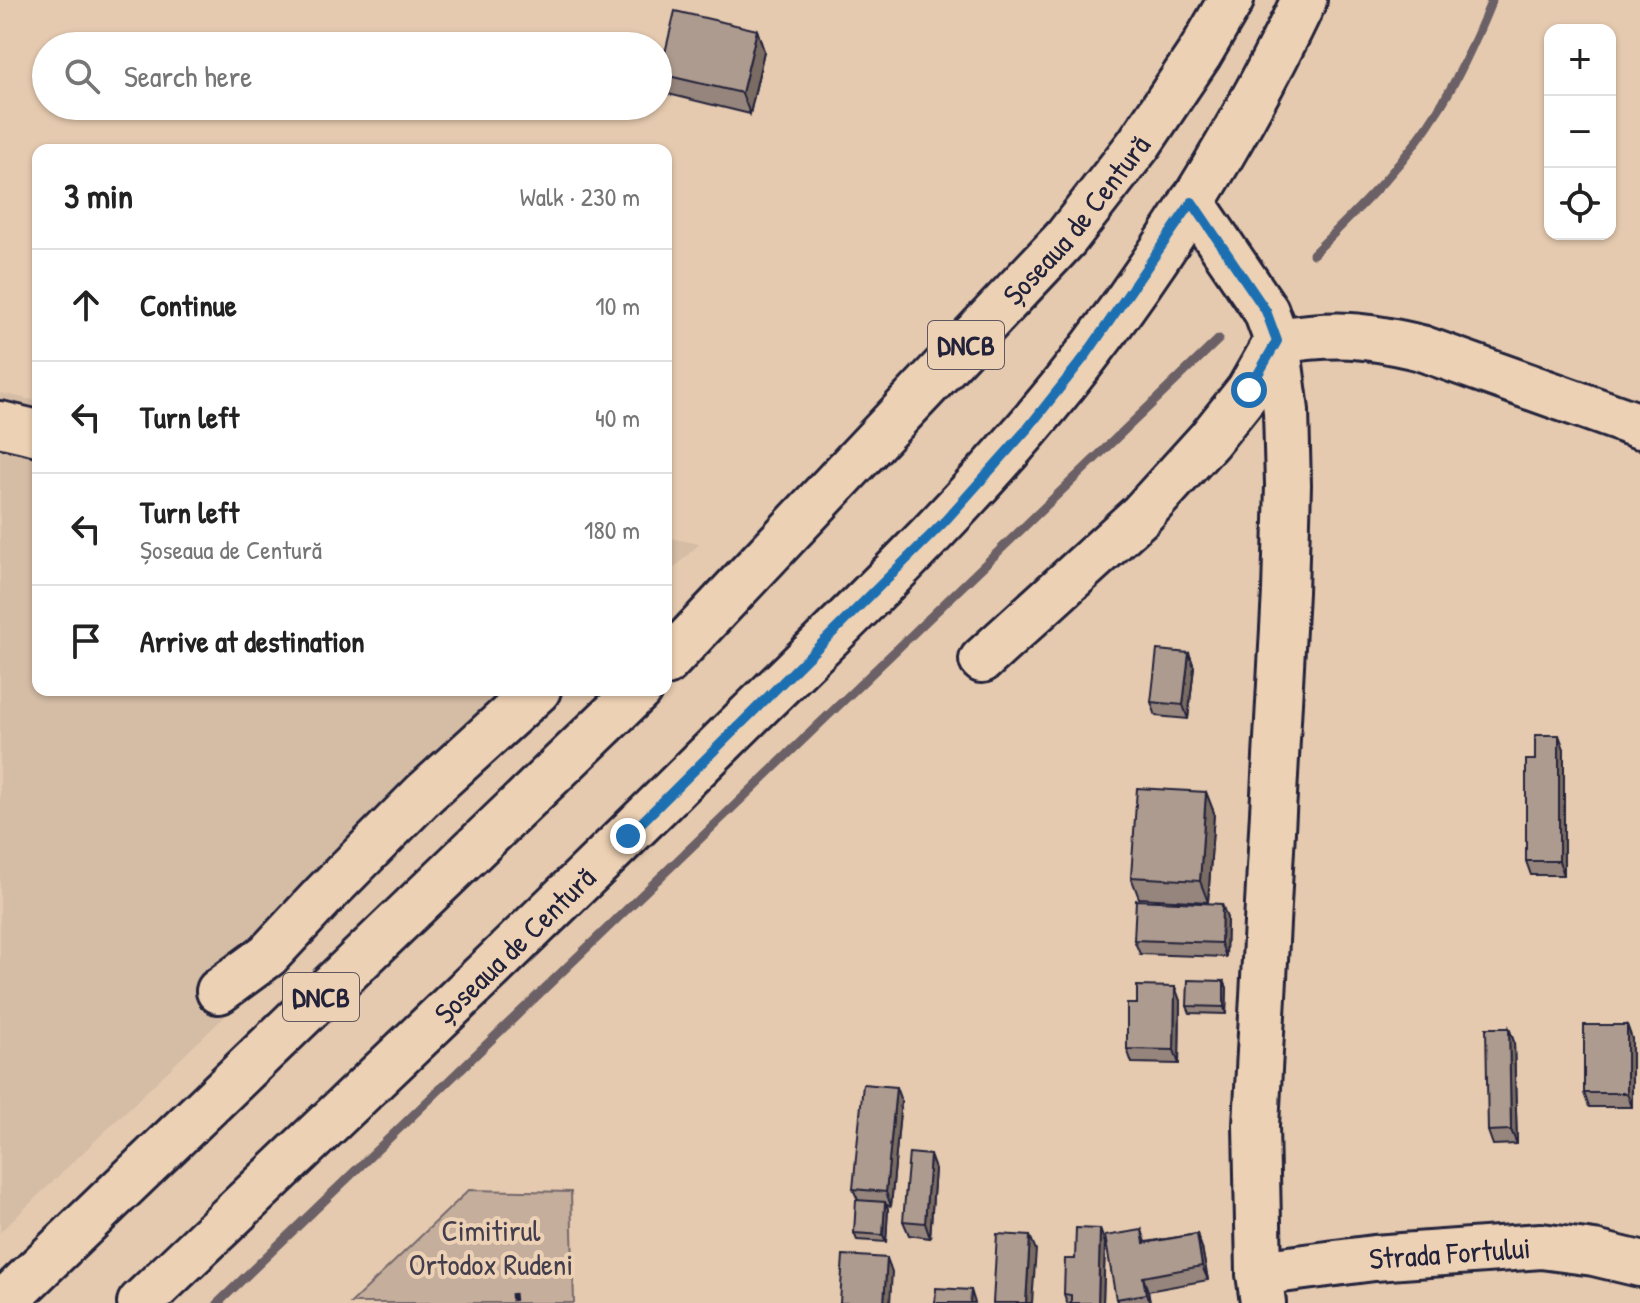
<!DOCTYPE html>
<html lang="en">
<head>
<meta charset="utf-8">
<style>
	:root { --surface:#fff; --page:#f2f2f2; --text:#222; --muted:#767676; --line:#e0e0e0 }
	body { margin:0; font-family:"Patrick Hand",sans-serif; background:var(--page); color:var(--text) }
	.controls { position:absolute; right:24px; top:24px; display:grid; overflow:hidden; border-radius:16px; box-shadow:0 2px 6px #0004 }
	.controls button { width:72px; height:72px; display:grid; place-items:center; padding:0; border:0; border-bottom:2px solid var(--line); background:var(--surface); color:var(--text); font:40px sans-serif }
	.stop { position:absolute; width:24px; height:24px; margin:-18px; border:6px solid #1f6fb2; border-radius:50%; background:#fff }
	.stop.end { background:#1f6fb2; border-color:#fff; box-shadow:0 2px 8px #0008 }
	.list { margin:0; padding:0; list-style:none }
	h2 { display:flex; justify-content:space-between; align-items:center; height:104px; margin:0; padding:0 32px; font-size:34px }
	h2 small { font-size:26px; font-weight:400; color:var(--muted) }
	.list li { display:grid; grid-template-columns:52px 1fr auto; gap:24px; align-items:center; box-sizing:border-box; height:112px; padding:0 32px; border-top:2px solid var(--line) }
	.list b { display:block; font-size:30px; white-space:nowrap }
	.list p { margin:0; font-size:26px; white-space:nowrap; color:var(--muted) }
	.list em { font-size:26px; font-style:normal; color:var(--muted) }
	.icon { flex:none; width:44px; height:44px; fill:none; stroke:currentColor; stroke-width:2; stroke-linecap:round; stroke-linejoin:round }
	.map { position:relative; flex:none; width:1640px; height:1303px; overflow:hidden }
	.search { position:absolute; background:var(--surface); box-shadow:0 2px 6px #0004; left:32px; top:32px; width:640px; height:88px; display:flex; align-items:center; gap:20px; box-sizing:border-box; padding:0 28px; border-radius:44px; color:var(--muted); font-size:30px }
	.panel { position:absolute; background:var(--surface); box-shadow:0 2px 6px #0004; left:32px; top:144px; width:640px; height:552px; border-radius:16px }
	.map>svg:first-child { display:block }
	.built { fill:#d4bca5 }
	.green { fill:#c5ae9c; stroke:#74686c; stroke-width:2 }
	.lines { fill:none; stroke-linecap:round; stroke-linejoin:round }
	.stream { stroke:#6b6066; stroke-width:9 }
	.minor-casing { stroke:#22223b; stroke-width:50 }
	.major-casing { stroke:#22223b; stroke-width:50 }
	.path { stroke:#22223b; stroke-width:5; stroke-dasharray:8 6; stroke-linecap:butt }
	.minor { stroke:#edd1b4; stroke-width:44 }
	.major { stroke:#edd1b4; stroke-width:44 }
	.wall { fill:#96857b; stroke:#22223b; stroke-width:2 }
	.shaded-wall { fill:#7a6c64; stroke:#22223b; stroke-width:2 }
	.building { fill:#ae9b8f; stroke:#22223b; stroke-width:2 }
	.route { stroke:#1f6fb2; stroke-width:10 }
	.labels { text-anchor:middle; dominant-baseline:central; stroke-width:8; stroke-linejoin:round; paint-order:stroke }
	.shield { fill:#edd1b4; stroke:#5f565f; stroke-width:2 }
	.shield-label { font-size:28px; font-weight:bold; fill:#22223b }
	.street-label { font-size:30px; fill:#22223b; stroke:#edd1b4 }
	.park-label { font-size:30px; fill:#433e4e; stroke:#edd1b4 }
</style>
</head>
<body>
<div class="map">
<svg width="1640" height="1303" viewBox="0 0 1640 1303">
	<rect width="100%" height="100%" fill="#e5caaf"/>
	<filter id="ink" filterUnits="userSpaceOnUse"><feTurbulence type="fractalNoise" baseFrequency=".0125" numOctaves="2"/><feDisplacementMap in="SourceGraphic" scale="16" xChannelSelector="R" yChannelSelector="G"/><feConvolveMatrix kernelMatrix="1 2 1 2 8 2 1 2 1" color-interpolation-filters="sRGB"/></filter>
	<g filter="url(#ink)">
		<!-- built -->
		<g class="built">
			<polygon points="0,393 38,401 38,690 552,690 222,1019 0,1232"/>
			<polygon points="666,537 699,544 666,576"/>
		</g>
		<!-- green -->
		<polygon class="green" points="469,1190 571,1192 574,1303 351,1303"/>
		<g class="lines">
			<!-- stream -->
			<g class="stream">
				<path d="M1313 254C1358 209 1405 164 1438 110 1460 76 1477 37 1492 0"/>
				<polyline points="218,1303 1219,339"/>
			</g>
			<!-- minor casing -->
			<g class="minor-casing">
				<g id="minor">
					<polyline points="1192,202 1266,311 1277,341 1286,411 1288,485 1285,592 1256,1125 1259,1273 1263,1303"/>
					<polyline points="0,424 38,433"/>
					<path d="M982 660 1141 515 1209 440 1249 390 1277 341C1336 332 1364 334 1421 348L1640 426"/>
					<polyline points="219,991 268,955 324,895 424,794 538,690"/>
					<path id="s1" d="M1259 1273 1374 1258 1541 1246 1594 1253 1640 1264"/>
				</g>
			</g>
			<!-- major casing -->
			<g class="major-casing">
				<g id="major">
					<path id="s2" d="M666 663 1066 238 1139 144 1200 53 1231 0"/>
					<polyline points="3,1303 639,690"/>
					<path id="s3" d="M140 1303C336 1116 533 930 725 739 827 638 933 539 1027 429 1136 302 1232 151 1304 0"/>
				</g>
			</g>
			<!-- path -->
			<polyline class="path" points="513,1293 514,1303"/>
			<!-- minor -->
			<use href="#minor" class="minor"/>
			<!-- major -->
			<use href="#major" class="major"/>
		</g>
		<!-- wall -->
		<g class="wall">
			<polygon points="757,30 764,51 750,114 668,94 660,74"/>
			<polygon points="1189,653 1194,667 1188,719 1156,716 1151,702"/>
			<polygon points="1564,749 1564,875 1531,875 1526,861 1535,760"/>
			<polygon points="1206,792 1214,813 1208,902 1139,898 1131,877"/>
			<polygon points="1227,918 1226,957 1140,954 1134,940"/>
			<polygon points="1224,981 1227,988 1226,1014 1190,1013 1187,1006"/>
			<polygon points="1175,987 1180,1001 1179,1064 1132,1063 1127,1049 1137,1004"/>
			<polygon points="1627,1025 1632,1039 1632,1107 1589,1107 1584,1093"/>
			<polygon points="1509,1028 1514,1042 1517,1144 1493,1145 1488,1131"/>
			<polygon points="901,1101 891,1206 886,1205 888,1209 886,1242 857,1240 854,1233 858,1200 853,1189"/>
			<polygon points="935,1169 930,1238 909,1235 903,1221"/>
			<polygon points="1142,1230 1146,1242 1197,1234 1202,1248 1208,1280 1148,1291 1150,1303 1118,1303 1116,1299"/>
			<polygon points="1105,1243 1103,1303 1067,1303 1064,1294 1075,1259"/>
		</g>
		<!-- shaded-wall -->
		<g class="shaded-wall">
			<polygon points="757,30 764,51 750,114 742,93"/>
			<polygon points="1189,653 1194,667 1188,719 1183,705"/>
			<polygon points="1559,735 1564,749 1564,875 1559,861"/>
			<polygon points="1206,792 1214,813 1208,902 1200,881"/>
			<polygon points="1222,904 1227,918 1226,957 1221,943"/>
			<polygon points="1224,981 1227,988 1226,1014 1224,1007"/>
			<polygon points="1175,987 1180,1001 1179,1064 1174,1050"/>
			<polygon points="1627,1025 1632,1039 1632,1107 1627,1093"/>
			<polygon points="1509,1028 1514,1042 1517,1144 1511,1130"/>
			<polygon points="896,1087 901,1101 891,1206 886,1192"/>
			<polygon points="930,1155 935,1169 930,1238 925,1223"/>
			<polygon points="885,1202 888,1209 886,1242 883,1235"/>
			<polygon points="1100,1229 1105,1243 1103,1303 1098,1303"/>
			<polygon points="1197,1234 1202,1248 1208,1280 1202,1266"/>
			<polygon points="1030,1236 1036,1250 1032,1303 1026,1303"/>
			<polygon points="887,1258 892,1272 890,1303 884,1303"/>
			<polygon points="1143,1277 1148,1291 1150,1303 1146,1294"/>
			<polygon points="971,1290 975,1303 970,1303"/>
		</g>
		<!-- building -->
		<g class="building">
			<polygon points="675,11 757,30 742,93 660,74"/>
			<polygon points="1157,650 1189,653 1183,705 1151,702"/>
			<polygon points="1535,735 1559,735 1559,861 1526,861 1526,760 1535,760"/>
			<polygon points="1137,788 1206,792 1200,881 1131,877"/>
			<polygon points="1136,900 1222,904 1221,943 1134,940"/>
			<polygon points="1188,980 1224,981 1224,1007 1187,1006"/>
			<polygon points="1137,986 1175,987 1174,1050 1127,1049 1127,1004 1137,1004"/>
			<rect x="1584" y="1025" width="43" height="68"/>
			<polygon points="1486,1028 1509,1028 1511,1130 1488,1131"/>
			<polygon points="863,1084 896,1087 886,1192 853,1189"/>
			<polygon points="909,1153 930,1155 925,1223 903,1221"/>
			<polygon points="856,1200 885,1202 883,1235 854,1233"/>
			<polygon points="1076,1228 1100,1229 1098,1303 1071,1303 1071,1295 1064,1294 1065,1259 1075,1259"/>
			<polygon points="1142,1230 1144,1243 1197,1234 1202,1266 1143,1277 1146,1294 1116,1299 1105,1236"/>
			<polygon points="997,1234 1030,1236 1026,1303 993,1303"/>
			<polygon points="843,1255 887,1258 884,1303 840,1303"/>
			<polygon points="936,1288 971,1290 970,1303 935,1303"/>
		</g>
	</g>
	<g class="lines" filter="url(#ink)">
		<!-- route -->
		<polyline class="route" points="628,836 944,522 1028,428 1086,355 1192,202 1266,311 1277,341 1249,390"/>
	</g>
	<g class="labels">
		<!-- shield labels -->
		<g class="shield">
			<rect x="928" y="321" width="76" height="48" rx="6"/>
			<rect x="283" y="973" width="76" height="48" rx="6"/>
		</g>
		<g class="shield-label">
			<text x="966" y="345">DNCB</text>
			<text x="321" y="997">DNCB</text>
		</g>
		<!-- street labels -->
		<g class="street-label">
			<text stroke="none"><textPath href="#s2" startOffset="604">Șoseaua de Centură</textPath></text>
			<text stroke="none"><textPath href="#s3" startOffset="518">Șoseaua de Centură</textPath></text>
			<text stroke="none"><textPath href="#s1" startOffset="192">Strada Fortului</textPath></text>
		</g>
		<!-- park labels -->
		<g class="park-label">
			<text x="491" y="1230">Cimitirul<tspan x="491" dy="34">Ortodox Rudeni</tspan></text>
		</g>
	</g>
</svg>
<div class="controls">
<button>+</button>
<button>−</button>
<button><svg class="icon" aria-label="locate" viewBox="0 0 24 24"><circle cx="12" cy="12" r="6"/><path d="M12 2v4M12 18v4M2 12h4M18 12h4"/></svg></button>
</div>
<div class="stop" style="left:1249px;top:390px"></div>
<div class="stop end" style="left:628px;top:836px"></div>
<div class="search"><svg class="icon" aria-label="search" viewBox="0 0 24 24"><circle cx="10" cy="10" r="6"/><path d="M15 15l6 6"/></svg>Search here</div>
<section class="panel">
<h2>3 min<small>Walk · 230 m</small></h2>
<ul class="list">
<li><svg class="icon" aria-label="ahead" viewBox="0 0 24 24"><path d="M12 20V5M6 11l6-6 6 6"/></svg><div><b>Continue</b></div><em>10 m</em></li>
<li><svg class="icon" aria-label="left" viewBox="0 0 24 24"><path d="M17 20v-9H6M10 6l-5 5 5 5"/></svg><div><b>Turn left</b></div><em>40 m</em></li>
<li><svg class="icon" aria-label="left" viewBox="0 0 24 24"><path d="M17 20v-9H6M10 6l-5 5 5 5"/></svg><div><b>Turn left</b><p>Șoseaua de Centură</p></div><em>180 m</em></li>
<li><svg class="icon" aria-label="arrive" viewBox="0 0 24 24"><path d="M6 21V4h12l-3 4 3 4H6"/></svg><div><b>Arrive at destination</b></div></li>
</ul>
</section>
</div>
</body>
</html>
